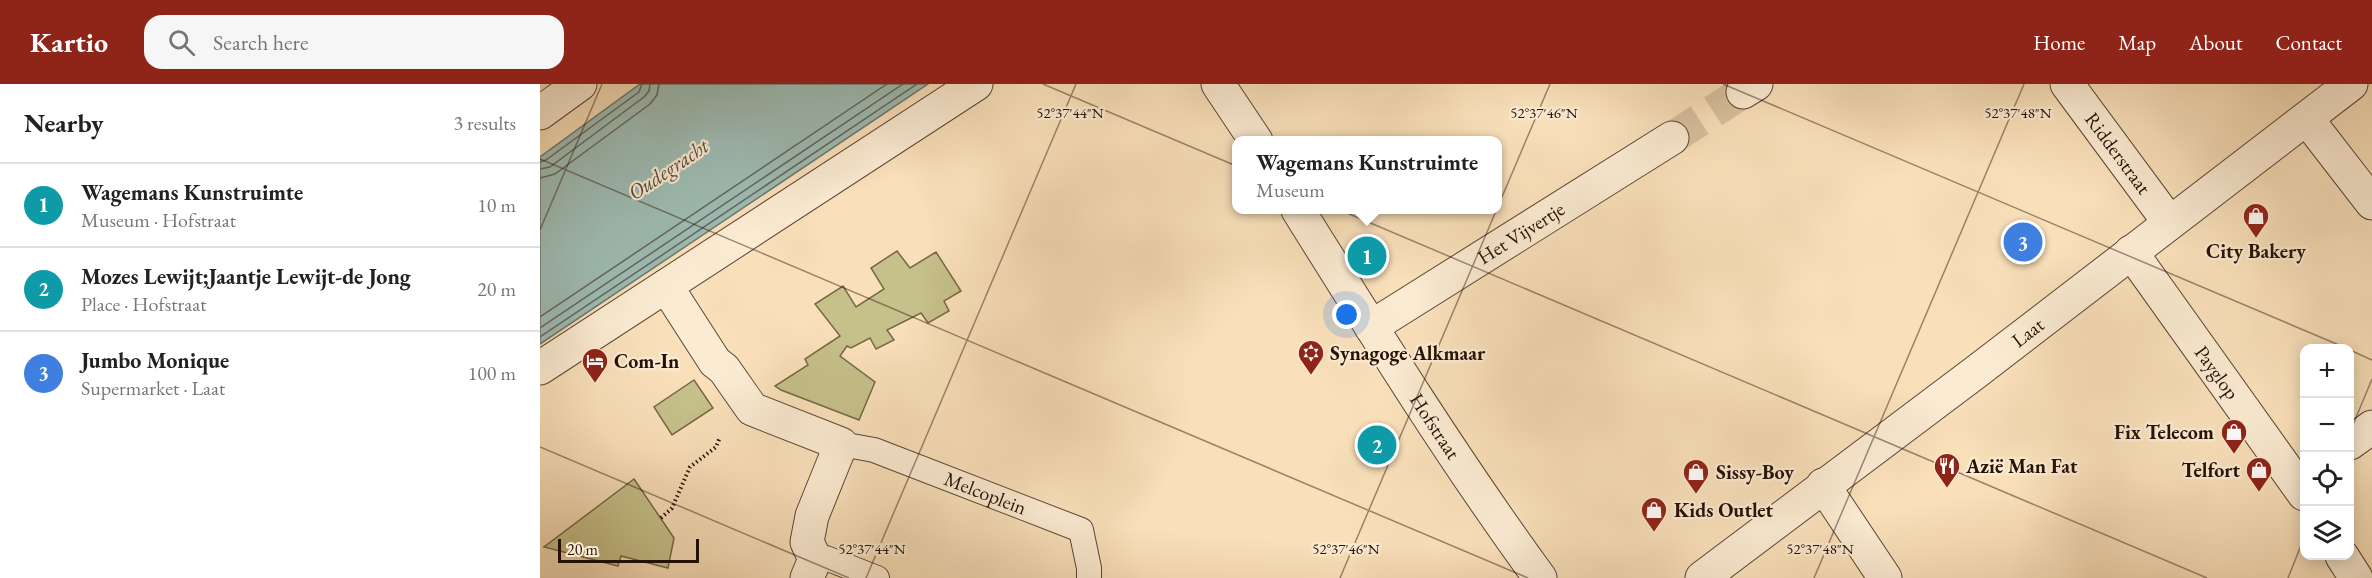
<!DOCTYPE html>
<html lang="en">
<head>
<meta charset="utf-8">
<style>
	:root { --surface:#fff; --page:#f6f6f6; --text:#222; --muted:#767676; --line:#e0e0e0; --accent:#8f2418 }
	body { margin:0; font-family:"EB Garamond",serif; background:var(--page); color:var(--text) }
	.controls { position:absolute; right:18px; bottom:18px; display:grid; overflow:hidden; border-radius:12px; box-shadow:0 3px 15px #0003 }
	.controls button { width:54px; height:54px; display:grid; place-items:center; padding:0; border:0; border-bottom:2px solid var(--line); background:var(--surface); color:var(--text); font:30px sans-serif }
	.scale { position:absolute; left:18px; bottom:15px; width:141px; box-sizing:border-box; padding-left:6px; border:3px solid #261107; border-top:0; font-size:16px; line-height:21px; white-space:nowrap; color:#261107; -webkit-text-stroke:4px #fbebd2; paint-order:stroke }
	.you { position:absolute; left:807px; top:231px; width:21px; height:21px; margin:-15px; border:4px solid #fff; border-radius:50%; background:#1a73e8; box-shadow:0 0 0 9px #1a73e833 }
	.badge { display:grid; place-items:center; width:39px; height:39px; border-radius:50%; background:var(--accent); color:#fff; font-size:20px; font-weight:700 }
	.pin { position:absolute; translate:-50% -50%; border:3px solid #fff; box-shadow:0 2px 6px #0006 }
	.popup { position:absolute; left:692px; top:52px; width:270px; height:78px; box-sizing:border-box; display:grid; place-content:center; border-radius:12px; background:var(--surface); filter:drop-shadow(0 2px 4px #0005); font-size:20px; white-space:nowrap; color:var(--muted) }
	.popup b { font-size:22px; color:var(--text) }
	.popup::after { content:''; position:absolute; left:50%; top:100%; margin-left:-12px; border:12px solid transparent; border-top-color:var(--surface) }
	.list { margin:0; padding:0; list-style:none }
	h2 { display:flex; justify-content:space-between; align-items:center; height:78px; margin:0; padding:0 24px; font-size:26px }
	h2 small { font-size:20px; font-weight:400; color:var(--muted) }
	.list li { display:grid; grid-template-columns:39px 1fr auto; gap:18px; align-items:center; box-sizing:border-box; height:84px; padding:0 24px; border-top:2px solid var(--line) }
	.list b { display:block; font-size:22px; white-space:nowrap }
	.list p { margin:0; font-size:20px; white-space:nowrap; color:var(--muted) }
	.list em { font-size:20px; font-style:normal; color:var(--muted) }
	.icon { flex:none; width:33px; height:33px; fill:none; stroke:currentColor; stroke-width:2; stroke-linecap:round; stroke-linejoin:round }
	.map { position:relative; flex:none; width:1832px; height:494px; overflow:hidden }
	header { display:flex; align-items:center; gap:36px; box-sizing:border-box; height:84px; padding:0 30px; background:var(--accent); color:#fff }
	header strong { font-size:28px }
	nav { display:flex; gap:33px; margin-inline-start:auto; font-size:21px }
	.search { width:420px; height:54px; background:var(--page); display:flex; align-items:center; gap:15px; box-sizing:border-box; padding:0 21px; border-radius:18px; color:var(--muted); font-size:22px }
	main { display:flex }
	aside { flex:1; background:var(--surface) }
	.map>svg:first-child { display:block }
	.green { fill:#c6c08a; stroke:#766848; stroke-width:1.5 }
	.water { fill:#9ebcb4; stroke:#6e786f; stroke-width:1.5 }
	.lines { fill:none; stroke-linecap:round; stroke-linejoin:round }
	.shore { stroke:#62665e; stroke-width:1.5 }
	.street-tunnel { stroke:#d9c19f; stroke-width:33; stroke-dasharray:33 16; stroke-linecap:butt }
	.lane-casing { stroke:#5b4534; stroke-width:26 }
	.street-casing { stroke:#5b4534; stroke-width:35 }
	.path { stroke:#261107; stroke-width:4; stroke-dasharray:1.5 3; stroke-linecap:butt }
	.lane { stroke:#fbebd2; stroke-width:24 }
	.street { stroke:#fbebd2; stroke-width:33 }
	.ticks { fill:none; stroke:#261107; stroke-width:1.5; stroke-opacity:0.45 }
	.labels { text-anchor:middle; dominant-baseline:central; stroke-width:4.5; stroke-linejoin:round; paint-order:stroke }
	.street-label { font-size:20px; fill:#261107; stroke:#fbebd2 }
	.poi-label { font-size:20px; font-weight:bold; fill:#261107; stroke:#fbebd2; text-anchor:start }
	.water-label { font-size:21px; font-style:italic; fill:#504d44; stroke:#fbebd2 }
	.ticks-label { font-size:15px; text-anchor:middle; fill:#261107; stroke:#fbebd2; stroke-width:4.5; stroke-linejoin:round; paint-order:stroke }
</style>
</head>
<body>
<header>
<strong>Kartio</strong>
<div class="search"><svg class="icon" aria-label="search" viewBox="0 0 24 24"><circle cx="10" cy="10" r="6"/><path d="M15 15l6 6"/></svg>Search here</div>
<nav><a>Home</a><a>Map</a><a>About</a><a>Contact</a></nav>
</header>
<main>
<aside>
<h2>Nearby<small>3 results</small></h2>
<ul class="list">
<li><span class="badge" style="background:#0f9aa8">1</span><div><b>Wagemans Kunstruimte</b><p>Museum · Hofstraat</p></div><em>10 m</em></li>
<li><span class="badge" style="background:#0f9aa8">2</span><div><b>Mozes Lewijt;Jaantje Lewijt-de Jong</b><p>Place · Hofstraat</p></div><em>20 m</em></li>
<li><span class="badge" style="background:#3f7fe0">3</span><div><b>Jumbo Monique</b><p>Supermarket · Laat</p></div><em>100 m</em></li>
</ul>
</aside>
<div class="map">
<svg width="1832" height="494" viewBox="0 0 1832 494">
	<rect width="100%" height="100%" fill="#f9e0ba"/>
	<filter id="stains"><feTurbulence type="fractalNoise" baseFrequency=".00333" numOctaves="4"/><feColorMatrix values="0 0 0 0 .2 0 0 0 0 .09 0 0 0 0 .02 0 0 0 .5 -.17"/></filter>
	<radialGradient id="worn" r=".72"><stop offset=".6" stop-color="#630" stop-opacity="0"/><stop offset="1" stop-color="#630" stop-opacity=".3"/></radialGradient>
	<!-- green -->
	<g class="green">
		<polygon points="357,167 370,184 396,168 421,207 404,217 409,227 388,239 381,229 347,246 354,256 336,265 330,254 311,264 307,262 300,272 335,298 319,336 241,306 235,302 268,281 265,275 300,252 275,220 303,202 316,223 344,205 331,184"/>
		<polygon points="154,296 173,324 132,351 114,323"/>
		<polygon points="94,395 134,454 128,484 81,472 78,482 4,463"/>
	</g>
	<!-- water -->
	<polygon class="water" points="100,0 388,0 0,260 0,73"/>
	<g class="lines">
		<!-- shore -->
		<g class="shore">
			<polyline points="0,78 6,76 99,8 102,0"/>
			<polyline points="0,85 10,83 104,13 109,7 110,0"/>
			<polyline points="0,94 15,90 110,20 117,11 119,0"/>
			<polyline points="0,233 347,0"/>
			<polyline points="0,244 363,0"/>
			<polyline points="0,253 377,0"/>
		</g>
		<!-- street-tunnel -->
		<polyline class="street-tunnel" points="1132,54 1203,8"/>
		<!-- lane casing -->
		<g class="lane-casing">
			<g id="lane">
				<path id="s1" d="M301 360 334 366 541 446 549 484V494"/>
				<polyline points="275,475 286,474 337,494"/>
			</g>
		</g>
		<!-- street casing -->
		<g class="street-casing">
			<g id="street">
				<polyline points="678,0 716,57"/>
				<path id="s2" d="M1527 0 1629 138"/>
				<polyline points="1203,8 1216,0"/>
				<polyline points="0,29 40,0"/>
				<polyline points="1767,35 1832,119"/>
				<path id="s3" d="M758 126C836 251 913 375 1000 494"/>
				<path id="s4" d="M1591 168 1764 410"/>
				<polyline points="126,202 175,278 184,285 212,325 301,360 272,432 267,458 275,475 267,494"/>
				<path id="s5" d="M831 243 1132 54"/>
				<polyline points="0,284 436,0"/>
				<polyline points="1810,359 1832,343"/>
				<polyline points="1283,401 1345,494"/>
				<polyline points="1802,472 1816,494"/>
				<path id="s6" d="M1162 494 1436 288 1811 0"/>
			</g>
		</g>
		<!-- path -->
		<polyline class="path" points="121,434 132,424 150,383 176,363 180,353"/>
		<!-- lane -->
		<use href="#lane" class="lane"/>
		<!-- street -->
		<use href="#street" class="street"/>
	</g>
	<!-- ticks -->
	<path class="ticks" d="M503 0 1667 494M1183 0 1806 264M0 75 988 494M0 146 62 0M1810 266 1832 276M1810 348 1832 295M0 363 309 494M326 494 536 0M800 494 1010 0M1274 494 1484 0M1748 494 1764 454"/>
	<!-- icons -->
	<defs>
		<g id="shop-pin" transform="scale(1.35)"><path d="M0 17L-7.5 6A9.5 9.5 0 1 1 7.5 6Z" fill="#8f2418" stroke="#fbebd2"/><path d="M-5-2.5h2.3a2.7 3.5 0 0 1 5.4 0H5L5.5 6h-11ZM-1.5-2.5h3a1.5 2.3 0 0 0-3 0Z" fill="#fff"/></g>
		<g id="synagogue-pin" transform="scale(1.35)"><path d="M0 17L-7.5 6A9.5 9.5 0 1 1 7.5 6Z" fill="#8f2418" stroke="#fbebd2"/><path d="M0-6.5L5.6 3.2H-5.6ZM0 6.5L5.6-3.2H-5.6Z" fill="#fff"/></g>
		<g id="hotel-pin" transform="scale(1.35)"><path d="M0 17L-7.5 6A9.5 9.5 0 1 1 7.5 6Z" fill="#8f2418" stroke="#fbebd2"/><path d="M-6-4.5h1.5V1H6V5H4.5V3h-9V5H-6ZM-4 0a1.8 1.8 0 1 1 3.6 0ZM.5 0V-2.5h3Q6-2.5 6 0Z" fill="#fff"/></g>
		<g id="restaurant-pin" transform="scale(1.35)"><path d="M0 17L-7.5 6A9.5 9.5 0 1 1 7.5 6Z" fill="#8f2418" stroke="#fbebd2"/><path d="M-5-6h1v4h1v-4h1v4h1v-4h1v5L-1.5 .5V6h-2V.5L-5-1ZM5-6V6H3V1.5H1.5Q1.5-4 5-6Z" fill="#fff"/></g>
	</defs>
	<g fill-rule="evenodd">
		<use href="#shop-pin" x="1716" y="132"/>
		<use href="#synagogue-pin" x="771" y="269"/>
		<use href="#hotel-pin" x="55" y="277"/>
		<use href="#shop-pin" x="1694" y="348"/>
		<use href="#restaurant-pin" x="1407" y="382"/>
		<use href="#shop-pin" x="1719" y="386"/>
		<use href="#shop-pin" x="1156" y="388"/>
		<use href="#shop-pin" x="1114" y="426"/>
	</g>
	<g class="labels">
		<!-- street labels -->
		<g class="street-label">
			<text stroke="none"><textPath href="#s2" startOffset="86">Ridderstraat</textPath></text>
			<text stroke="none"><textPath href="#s5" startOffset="177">Het Vijvertje</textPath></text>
			<text stroke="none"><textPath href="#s6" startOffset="408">Laat</textPath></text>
			<text stroke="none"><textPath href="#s4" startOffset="148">Payglop</textPath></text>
			<text stroke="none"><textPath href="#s3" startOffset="256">Hofstraat</textPath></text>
			<text stroke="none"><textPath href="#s1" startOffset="153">Melcoplein</textPath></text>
		</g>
		<!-- poi labels -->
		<g class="poi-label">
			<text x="1716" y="167" text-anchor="middle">City Bakery</text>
			<text x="790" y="269">Synagoge Alkmaar</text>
			<text x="74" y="277">Com-In</text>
			<text x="1674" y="348" text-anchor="end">Fix Telecom</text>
			<text x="1426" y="382">Azië Man Fat</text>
			<text x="1700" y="386" text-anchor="end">Telfort</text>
			<text x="1176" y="388">Sissy-Boy</text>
			<text x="1134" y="426">Kids Outlet</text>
		</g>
		<!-- water labels -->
		<g class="water-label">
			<text transform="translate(128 85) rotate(-34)">Oudegracht</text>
		</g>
	</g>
	<g class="ticks-label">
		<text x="530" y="34">52°37'44"N</text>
		<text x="1004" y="34">52°37'46"N</text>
		<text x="1478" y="34">52°37'48"N</text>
		<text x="332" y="470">52°37'44"N</text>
		<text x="806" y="470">52°37'46"N</text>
		<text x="1280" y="470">52°37'48"N</text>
	</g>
	<rect width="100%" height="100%" filter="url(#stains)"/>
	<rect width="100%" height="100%" fill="url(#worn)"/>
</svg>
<div class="controls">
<button>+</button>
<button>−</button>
<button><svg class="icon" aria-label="locate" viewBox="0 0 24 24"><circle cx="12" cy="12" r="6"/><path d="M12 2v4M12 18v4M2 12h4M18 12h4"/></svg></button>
<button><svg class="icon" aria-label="layers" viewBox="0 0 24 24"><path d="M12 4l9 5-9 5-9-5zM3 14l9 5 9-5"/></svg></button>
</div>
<div class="scale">20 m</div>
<div class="you"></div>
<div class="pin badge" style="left:827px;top:172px;background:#0f9aa8">1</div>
<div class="popup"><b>Wagemans Kunstruimte</b>Museum</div>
<div class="pin badge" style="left:837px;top:361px;background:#0f9aa8">2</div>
<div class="pin badge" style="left:1483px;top:158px;background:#3f7fe0">3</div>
</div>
</main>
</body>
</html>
